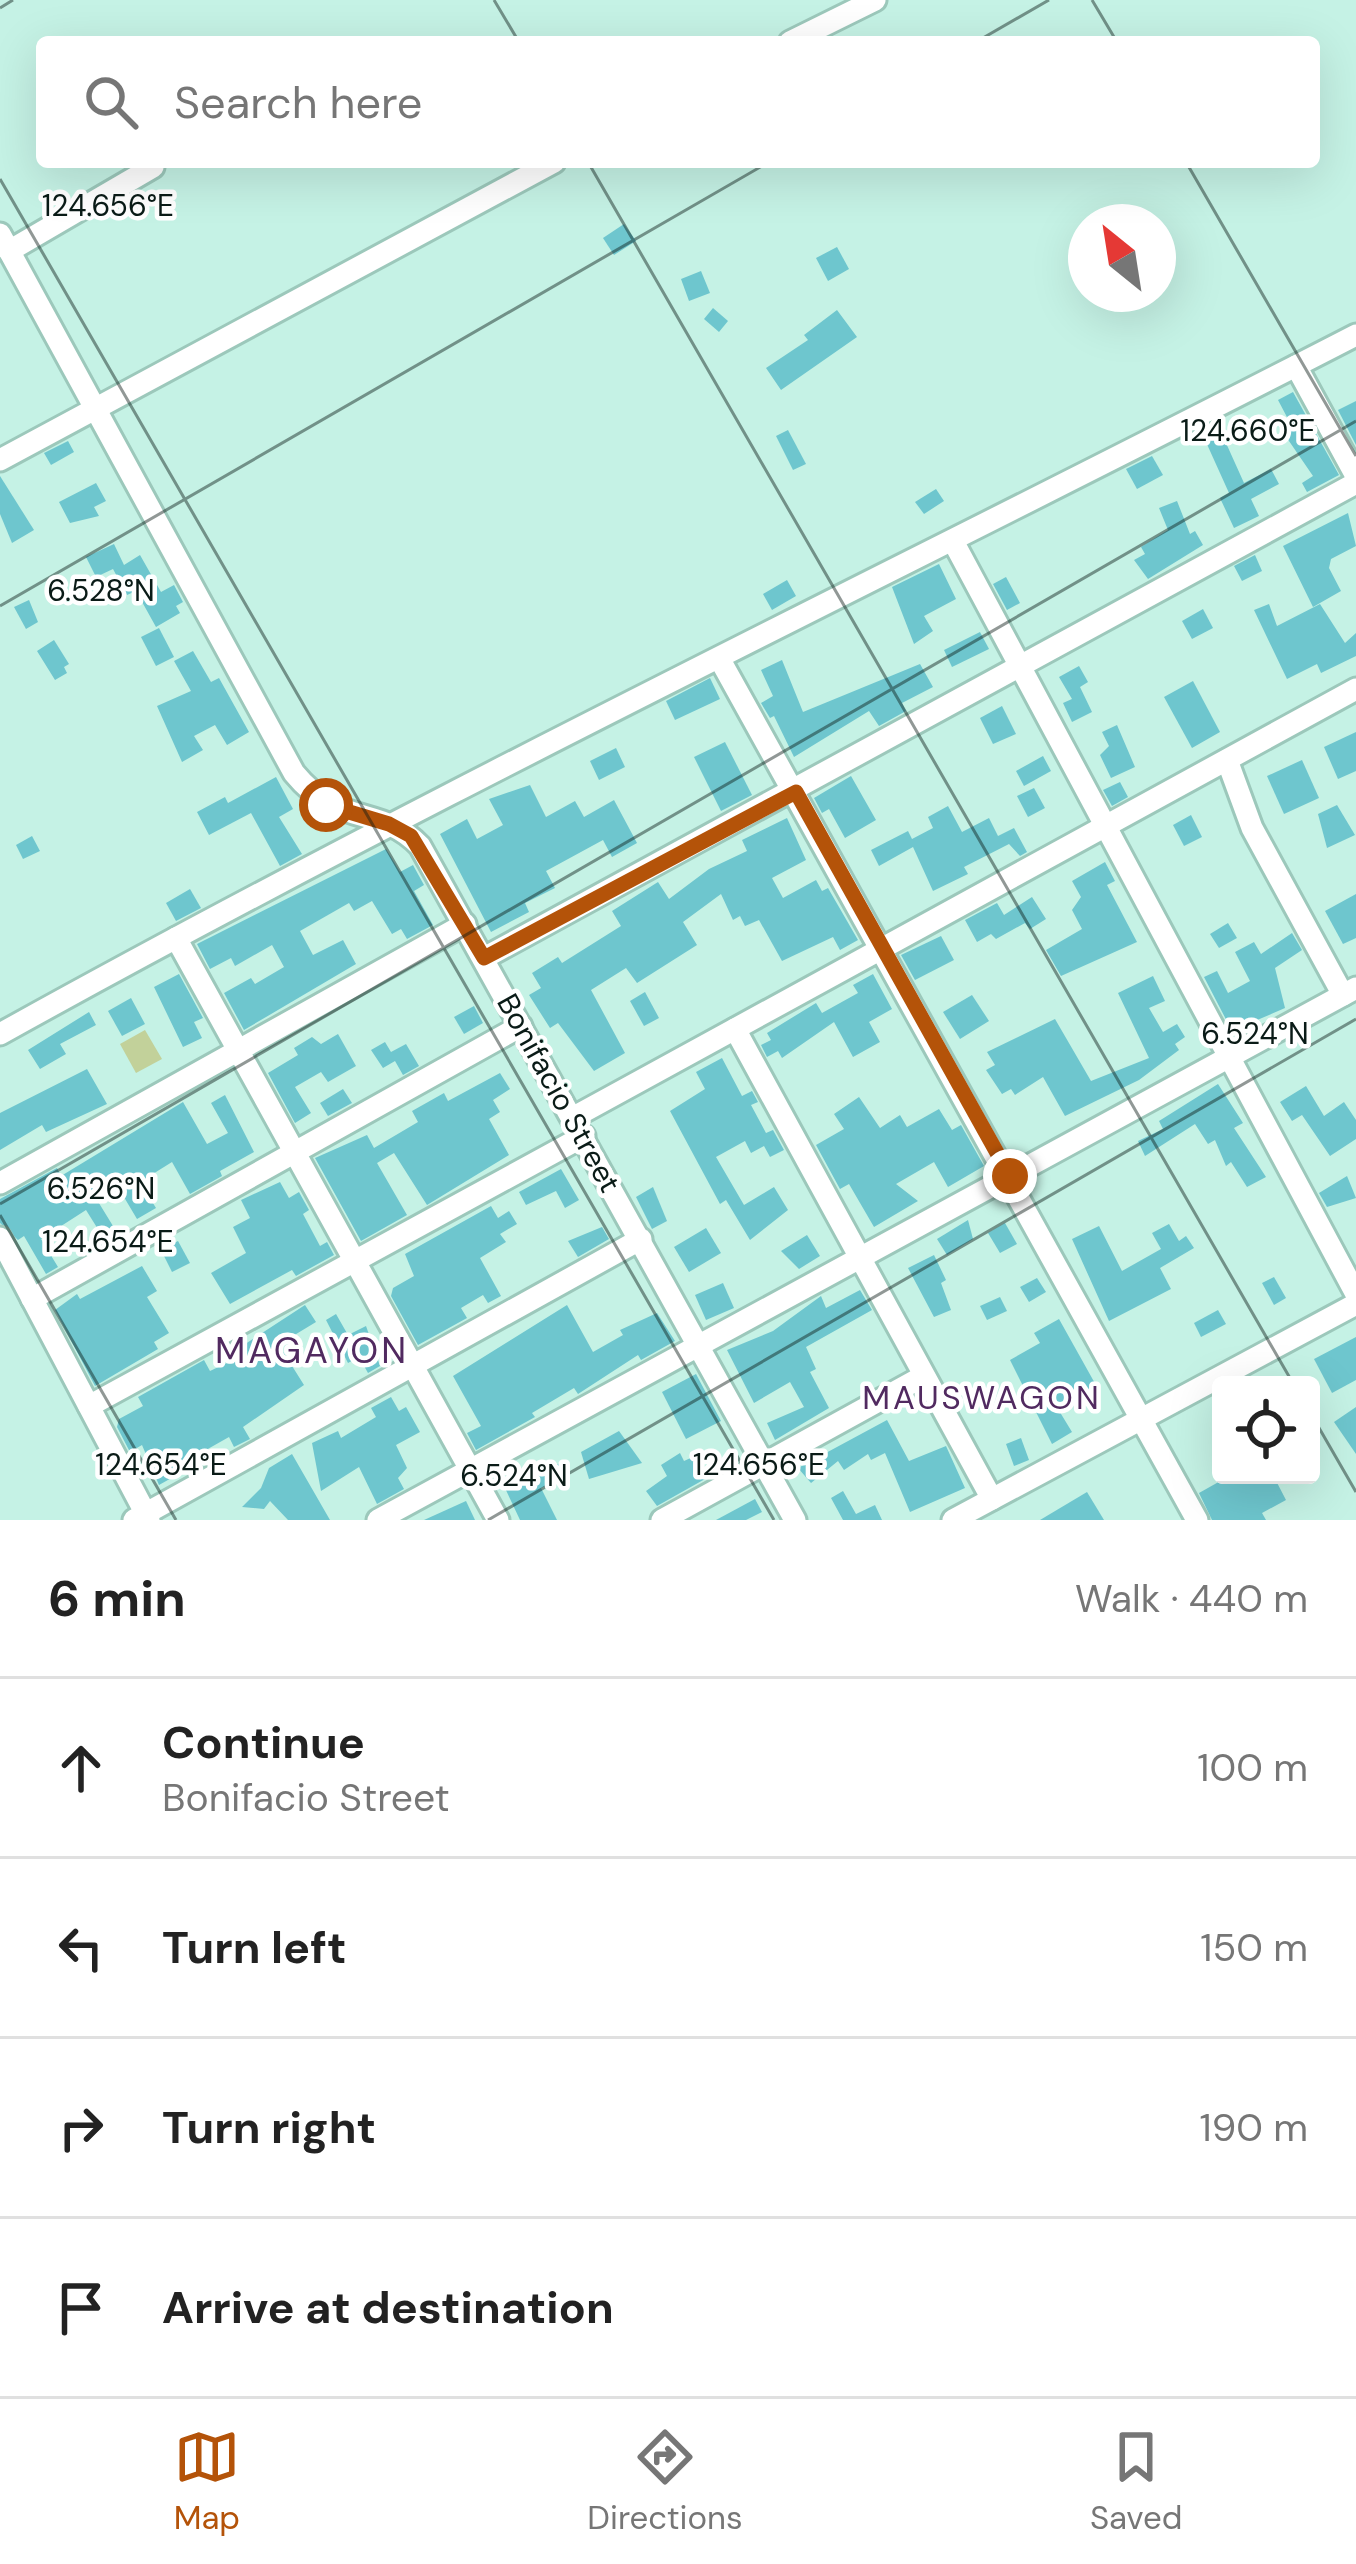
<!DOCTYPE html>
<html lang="en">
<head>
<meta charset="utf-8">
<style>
	:root { --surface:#fff; --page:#f6f6f6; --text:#222; --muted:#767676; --line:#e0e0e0; --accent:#b45309 }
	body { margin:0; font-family:"DM Sans",sans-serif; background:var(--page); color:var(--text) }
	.controls { position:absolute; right:36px; bottom:36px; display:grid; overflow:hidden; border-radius:12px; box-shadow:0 12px 48px #0002 }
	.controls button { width:108px; height:108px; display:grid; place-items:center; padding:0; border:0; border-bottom:3px solid var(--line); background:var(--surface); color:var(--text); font:60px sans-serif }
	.compass { position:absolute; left:1068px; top:204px; width:108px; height:108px; border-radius:50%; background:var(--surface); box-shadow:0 12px 48px #0002; rotate:330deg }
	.stop { position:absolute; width:36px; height:36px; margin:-27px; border:9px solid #b45309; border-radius:50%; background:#fff }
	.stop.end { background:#b45309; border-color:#fff; box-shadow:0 3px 12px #0008 }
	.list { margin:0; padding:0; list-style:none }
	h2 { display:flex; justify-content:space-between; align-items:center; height:156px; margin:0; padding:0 48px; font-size:51px }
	h2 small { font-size:39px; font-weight:400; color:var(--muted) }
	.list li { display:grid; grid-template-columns:78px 1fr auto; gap:36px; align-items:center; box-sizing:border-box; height:180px; padding:0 48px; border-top:3px solid var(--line) }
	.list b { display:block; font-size:45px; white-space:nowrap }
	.list p { margin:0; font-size:39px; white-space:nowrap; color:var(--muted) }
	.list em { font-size:39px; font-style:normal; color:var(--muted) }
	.icon { flex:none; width:66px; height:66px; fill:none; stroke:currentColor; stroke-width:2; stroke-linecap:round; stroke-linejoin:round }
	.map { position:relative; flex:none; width:1356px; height:1520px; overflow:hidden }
	.search { position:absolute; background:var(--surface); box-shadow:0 12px 48px #0002; left:36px; right:36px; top:36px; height:132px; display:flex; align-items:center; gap:30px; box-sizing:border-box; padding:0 42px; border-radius:12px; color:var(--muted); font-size:45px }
	.sheet { height:876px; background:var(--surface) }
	nav { display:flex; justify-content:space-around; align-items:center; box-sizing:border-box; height:168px; border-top:3px solid var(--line); background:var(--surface); font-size:33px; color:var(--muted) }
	nav a { display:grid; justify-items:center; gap:6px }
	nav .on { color:var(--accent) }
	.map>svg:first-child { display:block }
	.green { fill:#c2d19a }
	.building { fill:#6ec6ce }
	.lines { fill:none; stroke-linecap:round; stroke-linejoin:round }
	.minor-casing { stroke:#9cc8bb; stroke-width:27 }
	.minor { stroke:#fff; stroke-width:21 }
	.route { stroke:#b45309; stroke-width:15 }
	.ticks { fill:none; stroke:#0a1b17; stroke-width:3; stroke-opacity:0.45 }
	.labels { text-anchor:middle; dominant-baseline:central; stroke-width:9; stroke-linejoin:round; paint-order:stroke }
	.street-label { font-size:30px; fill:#0a1b17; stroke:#fff }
	.neighbourhood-label { font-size:33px; letter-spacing:3px; fill:#512a60; stroke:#fff }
	.quarter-label { font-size:36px; letter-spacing:3px; fill:#512a60; stroke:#fff }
	.ticks-label { font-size:30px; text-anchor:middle; fill:#0a1b17; stroke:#fff; stroke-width:9; stroke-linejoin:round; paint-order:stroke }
</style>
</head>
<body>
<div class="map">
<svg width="1356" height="1520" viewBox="0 0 1356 1520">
	<rect width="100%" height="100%" fill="#c5f2e5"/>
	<!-- green -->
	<polygon class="green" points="145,1030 162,1059 136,1073 120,1044"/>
	<!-- building -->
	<g class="building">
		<polygon points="624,224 636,241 614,255 603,238"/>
		<polygon points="837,247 849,269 828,281 816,258"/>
		<polygon points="701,271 710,293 689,301 681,279"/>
		<polygon points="713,308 728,321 719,332 704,319"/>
		<polygon points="837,310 857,337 781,390 766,368 808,340 804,335"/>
		<polygon points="1293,392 1339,475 1307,492 1302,483 1313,476 1278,425 1288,419 1278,400"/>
		<polygon points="1356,401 1356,445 1338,410"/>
		<polygon points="1217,423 1244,483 1271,469 1279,484 1251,499 1259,516 1234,528 1220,498 1229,493 1201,431"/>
		<polygon points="788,430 806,464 793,470 776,436"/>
		<polygon points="68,441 74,452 51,465 44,453"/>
		<polygon points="1152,456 1163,475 1137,489 1126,469"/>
		<polygon points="0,476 34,530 12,543 0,514"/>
		<polygon points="96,483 106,501 94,507 99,516 70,523 59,502"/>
		<polygon points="936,489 944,501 924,514 915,502"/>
		<polygon points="1177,501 1190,534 1195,531 1203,545 1148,579 1134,560 1145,554 1141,547 1168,530 1159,508"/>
		<polygon points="1348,513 1356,546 1331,559 1329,568 1341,591 1313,607 1283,546"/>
		<polygon points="114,544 124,565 140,555 161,592 174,585 183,602 176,606 180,613 156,627 136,591 127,595 113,569 96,577 86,557"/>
		<polygon points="1255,555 1262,571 1242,581 1234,566"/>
		<polygon points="939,564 956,599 924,616 933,631 914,644 892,587"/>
		<polygon points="1006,577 1020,603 1007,610 993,584"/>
		<polygon points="787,580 796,596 772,610 763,594"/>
		<polygon points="29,600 38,622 26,629 14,607"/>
		<polygon points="1269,604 1277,626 1320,604 1345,643 1356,633 1356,656 1321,673 1317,664 1287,679 1254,610"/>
		<polygon points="1203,609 1213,628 1192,639 1182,621"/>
		<polygon points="159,628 174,657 156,666 141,637"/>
		<polygon points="980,632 989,649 952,667 944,650"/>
		<polygon points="54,640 69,664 64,667 67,673 55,680 37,651"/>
		<polygon points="193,651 211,682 219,678 249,732 227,745 215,725 194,736 203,750 182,762 157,706 191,691 174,661"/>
		<polygon points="782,660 803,712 920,664 933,687 902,703 906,711 879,726 869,711 794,757 774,716 770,718 761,703 773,696 761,670"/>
		<polygon points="1079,666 1088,682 1080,687 1092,712 1072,722 1063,703 1072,699 1059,677"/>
		<polygon points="710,678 720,699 675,720 666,701"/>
		<polygon points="1193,681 1220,732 1192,748 1164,697"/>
		<polygon points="1002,706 1016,734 993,744 980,718"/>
		<polygon points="1117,725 1135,767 1111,778 1100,755 1109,746 1102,732"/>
		<polygon points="1356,732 1356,771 1338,779 1324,747"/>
		<polygon points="725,742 752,795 721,811 694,757"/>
		<polygon points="616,748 625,767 599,780 590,761"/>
		<polygon points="1043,756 1051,771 1024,786 1016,771"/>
		<polygon points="1302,760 1319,798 1284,814 1267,776"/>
		<polygon points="851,776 876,820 845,838 829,809 822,813 814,798"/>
		<polygon points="276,777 293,809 279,817 302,854 280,866 251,813 209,835 197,812 225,797 228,803"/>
		<polygon points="1120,782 1128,797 1112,806 1103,790"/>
		<polygon points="530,785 546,817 575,801 584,817 614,800 637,843 612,857 603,840 546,871 555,888 525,903 529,912 491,932 440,834 467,819 477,839 503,825 489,799"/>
		<polygon points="1034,788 1045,808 1028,817 1017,796"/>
		<polygon points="1337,805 1355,835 1327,848 1318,814"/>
		<polygon points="948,806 962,832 989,818 998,836 1014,828 1027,852 1020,856 1009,844 964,867 968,874 933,891 913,847 879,866 871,850 908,831 912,839 933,828 928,817"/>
		<polygon points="1191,815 1202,837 1184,846 1173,825"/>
		<polygon points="787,818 806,860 772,878 783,898 816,880 822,891 828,888 858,940 840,950 833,937 782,961 759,920 745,926 740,916 733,920 721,894 683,922 697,945 637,983 626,968 591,990 625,1053 594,1071 558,1023 550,1028 529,995 541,988 532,973 558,957 562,963 621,926 612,911 658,882 669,899 709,869 747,851 742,840"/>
		<polygon points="32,836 40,851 23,859 16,845"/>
		<polygon points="386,849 400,872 413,865 424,885 414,891 433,925 407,939 401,929 392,934 372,901 354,911 349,903 300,931 313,955 343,940 356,964 244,1030 224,993 251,978 255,984 284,967 272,945 235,966 231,958 210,969 197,944"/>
		<polygon points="1105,862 1115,881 1107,885 1137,942 1061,976 1046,950 1082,929 1072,910 1081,897 1072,881"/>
		<polygon points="190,889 201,908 176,921 166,903"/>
		<polygon points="1356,894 1356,938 1343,944 1325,911"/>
		<polygon points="1032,897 1046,919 1030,929 1025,923 996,939 991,934 977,942 965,920 997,903 1004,915"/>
		<polygon points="1228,923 1237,938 1219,948 1210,934"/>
		<polygon points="1292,933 1302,950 1275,968 1285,1008 1232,1031 1204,977 1217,971 1228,993 1250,981 1235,952 1254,942 1261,954"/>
		<polygon points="941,936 954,960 915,980 901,955"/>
		<polygon points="179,974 203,1018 194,1022 202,1038 183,1047 154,987"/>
		<polygon points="873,974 892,1009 869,1022 880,1042 853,1057 834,1022 782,1058 778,1051 767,1057 761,1045 771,1040 767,1033 816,1003 822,1013 858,993 853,985"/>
		<polygon points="1153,976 1165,1001 1149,1008 1163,1032 1177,1024 1185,1037 1175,1044 1179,1050 1139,1080 1065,1116 1043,1077 1015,1095 1011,1089 1002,1094 986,1070 995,1065 987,1052 1055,1019 1091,1081 1149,1058 1118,993"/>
		<polygon points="645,992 659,1018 644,1026 630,1001"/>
		<polygon points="972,995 989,1021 960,1039 943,1012"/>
		<polygon points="131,998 145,1024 122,1036 108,1011"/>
		<polygon points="474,1006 483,1023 464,1034 454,1017"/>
		<polygon points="89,1012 96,1025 60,1044 66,1054 40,1069 28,1050"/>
		<polygon points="338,1034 356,1066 328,1082 321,1072 295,1087 311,1113 295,1123 268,1073 298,1055 294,1048 312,1037 321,1044"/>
		<polygon points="385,1042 391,1052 406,1044 419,1066 403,1075 395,1061 383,1068 371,1050"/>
		<polygon points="722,1058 742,1096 752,1091 758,1102 751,1105 766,1133 773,1130 784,1150 770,1157 764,1146 751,1153 745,1141 716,1157 744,1205 774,1187 788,1210 750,1240 726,1200 720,1204 670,1111 705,1089 696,1072"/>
		<polygon points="87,1069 107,1104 46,1132 42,1125 0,1150 0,1113"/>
		<polygon points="500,1073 510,1089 493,1100 500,1112 489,1119 509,1155 427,1205 394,1153 377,1163 407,1215 361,1241 315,1158 367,1135 374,1148 418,1122 412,1111 444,1093 448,1101"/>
		<polygon points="1218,1084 1243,1123 1234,1128 1266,1177 1247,1187 1231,1162 1226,1166 1215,1140 1208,1144 1195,1124 1145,1156 1138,1141 1163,1129 1159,1121"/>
		<polygon points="1306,1086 1324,1116 1344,1102 1356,1120 1356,1139 1330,1156 1302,1115 1292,1121 1280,1102"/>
		<polygon points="343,1089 352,1103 328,1116 320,1103"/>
		<polygon points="225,1095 254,1152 220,1171 222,1176 190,1194 172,1162 140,1182 156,1208 137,1219 115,1182 94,1195 113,1226 101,1234 86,1210 41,1239 58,1267 46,1274 24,1236 18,1240 0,1223 0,1199 57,1168 61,1176 183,1102 207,1144 228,1133 211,1103"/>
		<polygon points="859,1097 880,1128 900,1115 907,1127 939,1109 952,1130 961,1125 984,1166 948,1187 934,1162 896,1184 918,1201 874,1227 849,1184 840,1189 816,1145 844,1129 834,1114"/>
		<polygon points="561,1169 579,1200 565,1208 556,1191 526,1205 519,1192"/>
		<polygon points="1347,1176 1356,1198 1327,1207 1319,1193"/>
		<polygon points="280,1182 289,1198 299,1192 309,1210 303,1214 320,1246 327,1242 334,1255 296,1276 292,1270 230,1304 211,1273 246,1253 233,1227 250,1218 241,1200"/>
		<polygon points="653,1187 667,1221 652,1229 636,1197"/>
		<polygon points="491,1206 498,1218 509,1211 517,1224 500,1234 506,1242 480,1258 501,1296 488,1303 483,1295 461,1308 467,1318 418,1345 391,1296 393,1288 414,1276 405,1254"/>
		<polygon points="968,1220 973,1239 947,1255 937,1239"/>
		<polygon points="1005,1223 1017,1244 1000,1253 988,1233"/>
		<polygon points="1169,1224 1179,1241 1186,1236 1194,1248 1160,1268 1171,1289 1109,1321 1072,1239 1099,1226 1122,1271 1161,1249 1152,1233"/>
		<polygon points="602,1227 609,1239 578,1257 568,1241"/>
		<polygon points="706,1228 721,1253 689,1272 674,1247"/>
		<polygon points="807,1235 820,1256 799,1269 781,1251"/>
		<polygon points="178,1241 190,1263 172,1272 161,1250"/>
		<polygon points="934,1255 946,1280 941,1283 951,1310 934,1317 908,1268"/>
		<polygon points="142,1266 157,1291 147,1297 169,1333 154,1342 158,1349 95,1386 55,1310 77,1294 80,1299"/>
		<polygon points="1274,1277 1286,1298 1274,1305 1262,1283"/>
		<polygon points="1037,1278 1046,1292 1029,1302 1020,1287"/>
		<polygon points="723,1283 734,1308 706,1320 695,1295"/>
		<polygon points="860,1290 872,1310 806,1347 816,1369 810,1372 829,1408 775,1440 767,1423 804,1407 790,1382 754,1403 727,1350 773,1331 821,1296 826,1308"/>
		<polygon points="1000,1297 1007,1311 987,1320 980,1306"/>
		<polygon points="305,1305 316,1322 283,1342 282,1350 304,1385 243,1427 250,1439 234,1447 229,1437 206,1450 209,1457 159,1485 142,1445 130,1452 117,1427 119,1419 143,1406 138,1397 204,1360 210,1371 231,1361 225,1349 236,1343 239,1348"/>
		<polygon points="567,1305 593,1352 623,1335 620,1330 657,1313 675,1341 641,1360 638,1355 578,1394 574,1388 532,1413 535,1417 476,1450 467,1433 481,1426 453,1376"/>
		<polygon points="1218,1310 1226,1324 1201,1337 1194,1323"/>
		<polygon points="336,1314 348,1335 366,1326 380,1366 368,1373 359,1357 348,1363 326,1320"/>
		<polygon points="1059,1319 1097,1387 1058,1409 1072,1432 1052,1444 1010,1360 1040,1343 1034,1333"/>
		<polygon points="1356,1337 1356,1380 1332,1393 1314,1359"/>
		<polygon points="696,1374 721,1421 686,1439 662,1392"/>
		<polygon points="391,1397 399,1411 406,1407 420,1432 396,1445 407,1468 398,1478 404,1489 377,1504 359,1467 321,1491 312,1443 338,1431 341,1438 376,1417 371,1408"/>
		<polygon points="1356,1407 1356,1454 1334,1422"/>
		<polygon points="887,1420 909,1461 946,1446 965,1488 910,1512 885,1453 871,1460 868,1454 844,1470 838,1461 811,1483 798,1468"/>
		<polygon points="619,1431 642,1463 589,1479 581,1452"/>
		<polygon points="1021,1438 1029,1460 1014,1466 1006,1444"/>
		<polygon points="680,1453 684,1461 695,1456 705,1479 657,1506 646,1491 667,1476 661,1465"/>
		<polygon points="292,1454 330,1520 288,1520 270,1501 264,1509 242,1507 261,1488 269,1468"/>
		<polygon points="560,1463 566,1477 541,1488 557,1520 520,1520 505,1488"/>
		<polygon points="1231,1475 1273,1475 1286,1500 1262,1513 1266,1520 1212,1520 1199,1493"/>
		<polygon points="843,1491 856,1514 875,1505 882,1520 843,1520 831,1498"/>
		<polygon points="1087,1492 1104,1520 1040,1520"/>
		<polygon points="755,1499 762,1512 746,1520 716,1520"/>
		<polygon points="466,1501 475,1520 424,1520"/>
	</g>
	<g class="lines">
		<!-- minor casing -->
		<g class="minor-casing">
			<g id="minor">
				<polyline points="790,42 875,0"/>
				<path d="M0 234 294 773C340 829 380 804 420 846L795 1520"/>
				<polyline points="9,251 153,167"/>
				<polyline points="1296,366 1356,476"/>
				<polyline points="0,460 554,162"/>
				<polyline points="954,543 1356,1294"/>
				<polyline points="719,658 1197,1520"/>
				<polyline points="1227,760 1252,828 1343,995"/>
				<polyline points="176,938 498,1520"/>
				<polyline points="484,958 1356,483"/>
				<polyline points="735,1029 992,1499"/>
				<path d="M0 1034C445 787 904 568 1356 335"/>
				<polyline points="574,1117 1356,689"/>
				<polyline points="0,1183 465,924"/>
				<polyline points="0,1238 149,1520"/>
				<polyline points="32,1299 521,1026"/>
				<polyline points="89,1406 584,1136"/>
				<polyline points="134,1520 641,1239"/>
				<polyline points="378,1520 1356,988"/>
				<polyline points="662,1520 922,1377"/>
				<polyline points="953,1520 1356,1304"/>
			</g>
		</g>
		<!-- minor -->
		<use href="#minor" class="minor"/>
	</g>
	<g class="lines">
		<!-- route -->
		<polyline class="route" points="326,805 389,824 411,836 484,958 796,792 1010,1176"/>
	</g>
	<!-- ticks -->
	<path class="ticks" d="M494 0 519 42M1092 0 1117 42M0 8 13 0M976 42 1049 0M588 162 1294 1385M1186 162 1356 456M0 179 774 1520M0 606 769 162M0 1204 1356 421M0 1215 176 1520M1311 1414 1356 1492M488 1520 1356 1019"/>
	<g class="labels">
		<!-- street labels -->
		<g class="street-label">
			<text transform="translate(559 1093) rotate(61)">Bonifacio Street</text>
		</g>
		<!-- neighbourhood labels -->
		<g class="neighbourhood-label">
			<text x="982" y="1397">MAUSWAGON</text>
		</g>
		<!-- quarter labels -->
		<g class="quarter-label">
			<text x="312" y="1350">MAGAYON</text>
		</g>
	</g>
	<g class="ticks-label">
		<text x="108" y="216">124.656°E</text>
		<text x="1248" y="441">124.660°E</text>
		<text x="101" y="601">6.528°N</text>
		<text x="1255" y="1044">6.524°N</text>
		<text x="101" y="1199">6.526°N</text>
		<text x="108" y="1252">124.654°E</text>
		<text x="161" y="1475">124.654°E</text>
		<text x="759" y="1475">124.656°E</text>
		<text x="514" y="1486">6.524°N</text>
	</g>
</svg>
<div class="controls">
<button><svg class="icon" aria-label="locate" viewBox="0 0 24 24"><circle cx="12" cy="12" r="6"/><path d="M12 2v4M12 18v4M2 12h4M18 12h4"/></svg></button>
</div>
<svg class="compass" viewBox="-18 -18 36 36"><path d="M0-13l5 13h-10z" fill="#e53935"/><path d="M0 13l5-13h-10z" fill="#767676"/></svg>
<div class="stop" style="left:326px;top:805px"></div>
<div class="stop end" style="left:1010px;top:1176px"></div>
<div class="search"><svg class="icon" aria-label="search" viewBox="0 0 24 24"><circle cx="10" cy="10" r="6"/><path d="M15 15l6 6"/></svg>Search here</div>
</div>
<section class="sheet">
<h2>6 min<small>Walk · 440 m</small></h2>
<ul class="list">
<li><svg class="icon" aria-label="ahead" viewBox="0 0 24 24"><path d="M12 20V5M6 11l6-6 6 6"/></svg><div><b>Continue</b><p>Bonifacio Street</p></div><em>100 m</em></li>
<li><svg class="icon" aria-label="left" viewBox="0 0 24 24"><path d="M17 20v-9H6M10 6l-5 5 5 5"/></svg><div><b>Turn left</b></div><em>150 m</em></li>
<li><svg class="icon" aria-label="right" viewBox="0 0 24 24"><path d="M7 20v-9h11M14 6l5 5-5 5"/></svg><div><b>Turn right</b></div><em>190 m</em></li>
<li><svg class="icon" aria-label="arrive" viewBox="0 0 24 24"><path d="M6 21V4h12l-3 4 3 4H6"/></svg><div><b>Arrive at destination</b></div></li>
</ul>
</section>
<nav>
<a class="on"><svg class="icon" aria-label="map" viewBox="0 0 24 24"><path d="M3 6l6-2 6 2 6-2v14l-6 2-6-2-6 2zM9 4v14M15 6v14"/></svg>Map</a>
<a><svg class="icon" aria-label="directions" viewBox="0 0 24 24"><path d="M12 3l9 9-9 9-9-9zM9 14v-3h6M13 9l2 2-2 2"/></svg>Directions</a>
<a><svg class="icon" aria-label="saved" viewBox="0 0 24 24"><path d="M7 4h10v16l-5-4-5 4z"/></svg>Saved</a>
</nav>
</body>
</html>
